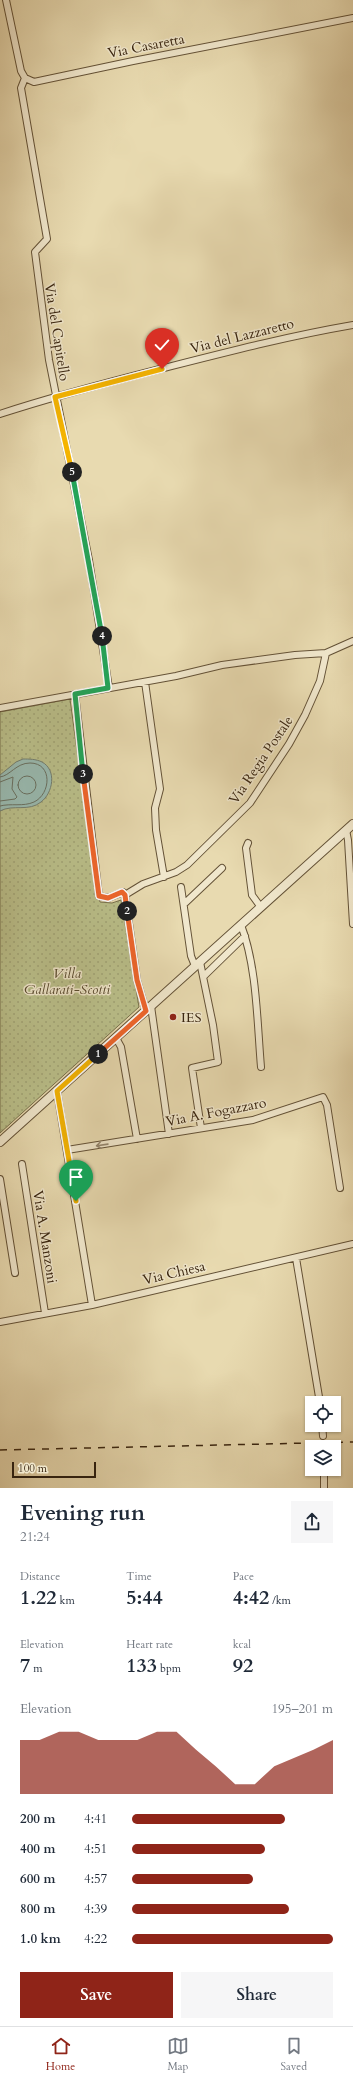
<!DOCTYPE html>
<html lang="en">
<head>
<meta charset="utf-8">
<style>
  :root { --surface:#fff; --page:#f6f6f7; --text:#1f2937; --muted:#747a83; --line:#e0e1e3; --accent:#8f2418 }
  body { margin:0; font-family:Cardo,serif; background:var(--page); color:var(--text); height:100vh; display:flex; flex-direction:column; font-size:15px; white-space:nowrap }
  * { box-sizing:border-box; margin:0 }
  p { font-size:13px; color:var(--muted) }
  .icon { flex:none; width:22px; height:22px; fill:none; stroke:currentColor; stroke-width:2; stroke-linecap:round; stroke-linejoin:round }
  .map { position:relative; height:1488px; overflow:hidden }
  .drawer { display:flex; flex-direction:column; background:var(--surface); flex:1 }
  .drawer>* { flex:none }
  .controls { position:absolute; left:305px; top:1396px; display:grid; gap:8px }
  .controls a { display:grid; place-items:center; width:36px; height:36px; border-radius:0px; background:var(--surface); box-shadow:0 1px 3px #0004; font-size:20px }
  .scale { position:absolute; left:12px; bottom:10px; width:84px; box-sizing:border-box; padding-left:4px; border:2px solid #38240f; border-top:0; font-size:11px; line-height:14px; white-space:nowrap; color:#38240f; -webkit-text-stroke:3px #f0e7cc; paint-order:stroke }
  .pin { position:absolute; display:grid; place-items:center; width:34px; height:34px; color:#fff; margin:-41px -17px; border-radius:50% 50% 50% 0; rotate:-45deg; box-shadow:0 0 4px #0007 }
  .pin .icon { rotate:45deg }
  .km { position:absolute; width:20px; height:20px; margin:-10px; border-radius:50%; background:#222; color:#fff; font-size:11px; line-height:20px; text-align:center }
  .round { display:grid; place-items:center; flex:none; width:42px; height:42px; border-radius:0px; background:var(--page) }
  .head { display:flex; align-items:center; justify-content:space-between; height:68px; padding:0 20px }
  h1 { font-size:22px; font-weight:700; line-height:30px }
  .stats { display:grid; grid-template-columns:repeat(3,1fr); gap:6px; height:68px; padding:4px 20px }
  .stats div { display:grid; align-content:center }
  .stats b { font-size:20px; font-weight:700 }
  .stats small { font-size:11px; font-weight:400 }
  .stats p { font-size:11px }
  .chart { height:112px; padding:8px 20px }
  .chart p { display:flex; justify-content:space-between }
  .chart svg { width:100%; height:72px; margin-top:4px; fill:var(--accent); opacity:.7 }
  .action { display:flex; gap:8px; margin-top:auto; padding:8px 20px }
  .action a { flex:1; height:46px; border-radius:0px; background:var(--accent); color:#fff; font-size:16px; font-weight:700; line-height:46px; text-align:center }
  .action a+a { background:var(--page); color:var(--text) }
  ul { padding:0 20px; list-style:none; font-size:13px }
  li { display:grid; grid-template-columns:64px 48px 1fr; align-items:center; height:30px }
  li i { height:10px; border-radius:5px; background:var(--accent) }
  .tab-bar { display:flex; justify-content:space-around; align-items:center; height:56px; border-top:1px solid var(--line); background:var(--surface); font-size:11px; color:var(--muted) }
  .tab-bar a { display:grid; justify-items:center; gap:2px }
  .tab-bar .on { color:var(--accent) }
  .map>svg:first-child { display:block }
</style>
</head>
<body>
<div class="map">
<svg width="353" height="1488" viewBox="0 0 353 1488">
  <defs>
    <pattern id="grass-dots" width="8" height="8" patternUnits="userSpaceOnUse"><rect width="8" height="8" fill="#b9be89"/><path d="M2 2h.1M6 6h.1" fill="none" stroke="#a0a375" stroke-width="1.8" stroke-linecap="round"/></pattern>
  </defs>
  <rect width="100%" height="100%" fill="#e8dab0"/>
  <filter id="stains"><feTurbulence type="fractalNoise" baseFrequency=".005" numOctaves="4"/><feColorMatrix values="0 0 0 0 .2 0 0 0 0 .09 0 0 0 0 .02 0 0 0 .5 -.17"/></filter>
  <radialGradient id="worn" r=".72"><stop offset=".6" stop-color="#630" stop-opacity="0"/><stop offset="1" stop-color="#630" stop-opacity=".3"/></radialGradient>
  <path fill="url(#grass-dots)" stroke="#78714c" d="M70,699L96,890L100,902L112,903L121,900L139,1007L0,1133V712Z"/>
  <path fill="#98bab1" stroke="#727e70" d="M23,759C29,759 36,759 42,762C57,770 53,793 41,802C29,812 13,804 0,811V775L16,762Z"/>
  <g fill="none" stroke-linecap="round" stroke-linejoin="round">
    <path stroke="#686f60" stroke-width="1" d="M18 785a9 9 0 1 1 18 0a9 9 0 1 1-18 0Z
      M0,777C10,776 16,763 30,763C53,763 51,794 34,802C23,807 11,803 0,806
      M0,782L13,777L12,789L17,797L15,799L0,801"/>
    <g stroke="#645237" stroke-width="8">
      <path id="minor" d="M6,0L21,71L25,78L34,82L133,61L353,18
        M25,78L21,88L47,239L35,252L49,360L89,560L109,688
        M0,414C54,396 109,382 164,368C227,352 289,336 353,325
        M145,682L160,789L155,808L156,830L164,877
        M75,694L99,896L108,898L123,892L125,895L137,980L146,1011
        M0,708L176,676L222,665L295,655L326,653L353,641
        M346,830L348,840L353,924
        M248,843L246,848L252,895L260,906
        M181,887L191,956L195,966
        M125,895L143,884L176,872L187,865L250,803L289,744L305,715L320,681L326,653
        M184,904L222,868
        M241,925C257,967 257,1021 261,1067
        M200,962L213,1025L218,1062L192,1068L201,1128
        M204,976L245,936
        M151,1006L169,1134
        M116,1038L121,1047L137,1139
        M57,1091L92,1305
        M67,1150L253,1120L323,1097L327,1105L340,1188
        M22,1164L45,1313
        M0,1179L15,1273
        M296,1258L320,1403
        M0,1322L92,1305L353,1244
        M322,1425L323,1436
        M324,1446V1447
        M324,1469V1488"/>
    </g>
    <g stroke="#645237" stroke-width="10">
      <path id="tertiary" d="M0,1142L353,824"/>
    </g>
    <use href="#minor" stroke="#f0e7cc" stroke-width="6"/>
    <use href="#tertiary" stroke="#f0e7cc" stroke-width="8"/>
    <path stroke="#38240f" stroke-width="1.5" stroke-dasharray="7 7" stroke-linecap="butt" d="M0,1450L353,1442"/>
  </g>
  <defs><path id="oneway-shaft" d="M-6 0H5M1.5-3L5.5 0L1.5 3" fill="none" stroke-width="1.6" stroke-linecap="round" stroke-linejoin="round"/></defs>
  <use stroke="#94866e" href="#oneway-shaft" transform="translate(102 1145) rotate(172)"/>
  <g fill="none" stroke-linecap="round" stroke-linejoin="round">
    <g stroke="#fff" stroke-width="8">
      <path id="split-1" d="M76,1201L57,1091L98,1054"/>
    </g>
    <g stroke="#fff" stroke-width="8">
      <path id="split-2" d="M98,1054L146,1011L137,980L127,911"/>
    </g>
    <g stroke="#fff" stroke-width="8">
      <path id="split-3" d="M83,774L99,896L108,898L122,892L125,895L127,911"/>
    </g>
    <g stroke="#fff" stroke-width="8">
      <path id="split-4" d="M83,774L75,694L108,688L102,636"/>
    </g>
    <g stroke="#fff" stroke-width="8">
      <path id="split-5" d="M72,472L102,636"/>
    </g>
    <g stroke="#fff" stroke-width="8">
      <path id="split-6" d="M72,472L55,397L162,369"/>
    </g>
    <use href="#split-1" stroke="#f5b400" stroke-width="5"/>
    <use href="#split-2" stroke="#f0652b" stroke-width="5"/>
    <use href="#split-3" stroke="#f0652b" stroke-width="5"/>
    <use href="#split-4" stroke="#22a559" stroke-width="5"/>
    <use href="#split-5" stroke="#22a559" stroke-width="5"/>
    <use href="#split-6" stroke="#f5b400" stroke-width="5"/>
  </g>
  <circle fill="#8f2418" stroke="#f0e7cc" stroke-width="1.5" cx="173" cy="1017" r="4"/>
  <g text-anchor="middle" dominant-baseline="central" stroke-width="3" stroke-linejoin="round" paint-order="stroke">
    <g font-size="14" fill="#38240f" stroke="#f0e7cc">
      <text transform="translate(146 46) rotate(-11)">Via Casaretta</text>
      <text transform="translate(57 332) rotate(81)">Via del Capitello</text>
      <text transform="translate(242 336) rotate(-14)">Via del Lazzaretto</text>
      <text transform="translate(261 760) rotate(-56)">Via Regia Postale</text>
      <text transform="translate(216 1112) rotate(-11)">Via A. Fogazzaro</text>
      <text transform="translate(45 1237) rotate(81)">Via A. Manzoni</text>
      <text transform="translate(174 1273) rotate(-13)">Via Chiesa</text>
    </g>
    <g font-size="14" font-style="italic" fill="#584a2e" stroke="#f0e7cc">
      <text x="67" y="973">Villa<tspan x="67" dy="16">Gallarati-Scotti</tspan></text>
    </g>
    <g font-size="14" fill="#38240f" stroke="#f0e7cc" text-anchor="start">
      <text x="181" y="1017">IES</text>
    </g>
  </g>
  <rect width="100%" height="100%" filter="url(#stains)"/>
  <rect width="100%" height="100%" fill="url(#worn)"/>
</svg>
<div class="controls">
<a><svg class="icon" aria-label="locate" viewBox="0 0 24 24"><circle cx="12" cy="12" r="6"/><path d="M12 2v4M12 18v4M2 12h4M18 12h4"/></svg></a>
<a><svg class="icon" aria-label="layers" viewBox="0 0 24 24"><path d="M12 4l9 5-9 5-9-5zM3 14l9 5 9-5"/></svg></a>
</div>
<div class="scale">100 m</div>
<div class="pin" style="left:76px;top:1201px;background:#1e9e55"><svg class="icon" aria-label="arrive" viewBox="0 0 24 24"><path d="M6 21V4h12l-3 4 3 4H6"/></svg></div>
<div class="pin" style="left:162px;top:369px;background:#d93025"><svg class="icon" aria-label="check" viewBox="0 0 24 24"><path d="M5 12l5 5 9-10"/></svg></div>
<b class="km" style="left:98px;top:1054px">1</b>
<b class="km" style="left:127px;top:911px">2</b>
<b class="km" style="left:83px;top:774px">3</b>
<b class="km" style="left:102px;top:636px">4</b>
<b class="km" style="left:72px;top:472px">5</b>
</div>
<section class="drawer">
<div class="head"><div><h1>Evening run</h1><p>21:24</p></div><a class="round"><svg class="icon" aria-label="share" viewBox="0 0 24 24"><path d="M12 15V3M7 8l5-5 5 5M5 13v7h14v-7"/></svg></a></div>
<div class="stats">
<div><p>Distance</p><b>1.22<small> km</small></b></div>
<div><p>Time</p><b>5:44</b></div>
<div><p>Pace</p><b>4:42<small> /km</small></b></div>
</div>
<div class="stats">
<div><p>Elevation</p><b>7<small> m</small></b></div>
<div><p>Heart rate</p><b>133<small> bpm</small></b></div>
<div><p>kcal</p><b>92</b></div>
</div>
<div class="chart"><p><span>Elevation</span>195–201 m</p>
<svg viewBox="0 0 160 44" preserveAspectRatio="none"><path d="M0 44V11L10 11L20 6L30 6L40 11L50 11L60 11L70 6L80 6L90 17L100 27L110 38L120 38L130 27L140 22L150 17L160 11V44z"/></svg>
</div>
<ul>
<li><b>200 m</b>4:41<i style="width:76%"></i></li>
<li><b>400 m</b>4:51<i style="width:66%"></i></li>
<li><b>600 m</b>4:57<i style="width:60%"></i></li>
<li><b>800 m</b>4:39<i style="width:78%"></i></li>
<li><b>1.0 km</b>4:22<i style="width:100%"></i></li>
</ul>
<div class="action"><a>Save</a><a>Share</a></div>
</section>
<nav class="tab-bar">
<a class="on"><svg class="icon" aria-label="home" viewBox="0 0 24 24"><path d="M3 11l9-7 9 7M6 9v11h12V9"/></svg>Home</a>
<a><svg class="icon" aria-label="map" viewBox="0 0 24 24"><path d="M3 6l6-2 6 2 6-2v14l-6 2-6-2-6 2zM9 4v14M15 6v14"/></svg>Map</a>
<a><svg class="icon" aria-label="saved" viewBox="0 0 24 24"><path d="M7 4h10v16l-5-4-5 4z"/></svg>Saved</a>
</nav>
</body>
</html>
